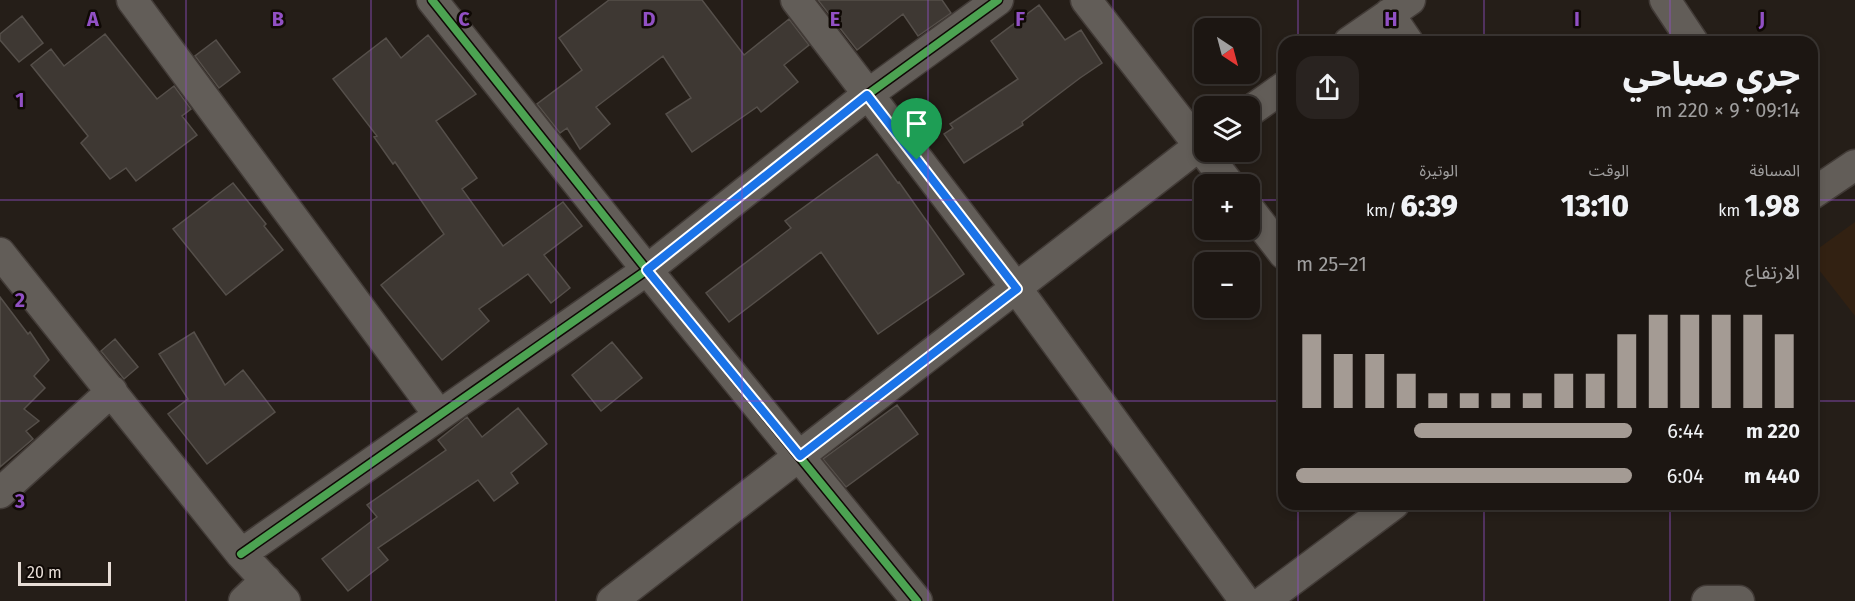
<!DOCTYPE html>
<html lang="ar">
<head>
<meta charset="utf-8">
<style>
  :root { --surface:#1c1612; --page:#292320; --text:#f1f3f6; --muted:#a09f9f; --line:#3a3532; --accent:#a49b94 }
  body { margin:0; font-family:"Fira Sans","Noto Sans Arabic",sans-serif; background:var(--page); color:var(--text); direction:rtl; height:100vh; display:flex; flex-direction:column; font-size:22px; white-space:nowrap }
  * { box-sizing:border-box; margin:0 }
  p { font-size:20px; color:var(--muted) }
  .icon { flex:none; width:33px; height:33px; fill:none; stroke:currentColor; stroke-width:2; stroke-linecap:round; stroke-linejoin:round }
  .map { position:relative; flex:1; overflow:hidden; direction:ltr }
  .side { position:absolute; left:1278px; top:36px; width:540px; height:474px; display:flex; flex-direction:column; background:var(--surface); border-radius:18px; box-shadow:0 3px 9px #0003,0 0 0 2px var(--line); direction:rtl }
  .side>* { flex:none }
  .needle { width:39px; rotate:144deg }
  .tools { position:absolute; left:1194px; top:18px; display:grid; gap:12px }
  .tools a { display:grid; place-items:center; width:66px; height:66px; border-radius:12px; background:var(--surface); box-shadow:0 3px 9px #0003,0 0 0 2px var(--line); font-size:30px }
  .scale { position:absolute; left:18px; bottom:15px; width:93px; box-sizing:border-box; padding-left:6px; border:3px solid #e8ded7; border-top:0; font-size:16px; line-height:21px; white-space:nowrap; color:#e8ded7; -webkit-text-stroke:4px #0f0905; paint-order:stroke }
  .pin { position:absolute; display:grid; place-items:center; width:51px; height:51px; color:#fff; margin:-62px -26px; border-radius:50% 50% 50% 0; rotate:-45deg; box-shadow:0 0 6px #0007 }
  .pin .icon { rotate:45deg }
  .round { display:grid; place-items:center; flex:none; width:63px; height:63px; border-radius:18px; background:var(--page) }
  .summary { display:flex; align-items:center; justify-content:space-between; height:102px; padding:0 18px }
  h1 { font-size:33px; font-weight:800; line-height:45px }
  .stats { display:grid; grid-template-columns:repeat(3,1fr); gap:9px; height:102px; padding:6px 18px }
  .stats div { display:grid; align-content:center }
  .stats b { font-size:30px; font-weight:800 }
  .stats small { font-size:16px; font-weight:400 }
  .stats p { font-size:16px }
  .chart { height:168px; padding:12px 18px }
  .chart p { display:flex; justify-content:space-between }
  .chart svg { width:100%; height:108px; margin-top:6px; stroke:var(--accent); stroke-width:6 }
  ul { padding:0 18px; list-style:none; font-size:20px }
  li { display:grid; grid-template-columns:96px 72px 1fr; align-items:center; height:45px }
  li i { height:15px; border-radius:8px; background:var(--accent) }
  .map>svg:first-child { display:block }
</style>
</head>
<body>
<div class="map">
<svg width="1855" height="601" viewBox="0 0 1855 601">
  <rect width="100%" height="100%" fill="#251e18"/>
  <path fill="#322112" d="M1855,222V316L1812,261V253Z"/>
  <path fill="#3e3833" stroke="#554f4a" stroke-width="1.5" d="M609,0H702L744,55L789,19L809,45L784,65L798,82L761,112L757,107L692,152L666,114L691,98L663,56L596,107L610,124L580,149L567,128L560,133L537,104L582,70L559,38Z
    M818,0H942L951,13L918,36L903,14L857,50Z
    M1039,5L1065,40L1081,30L1102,63L1080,78L1022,122L1023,125L964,163L944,134L953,128L950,124L1018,79L991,41Z
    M22,16L43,43L19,62L0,40V34Z
    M105,34L157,99L174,86L191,109L182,116L197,135L136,181L126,168L110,179L81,143L88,136L31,65L51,49L64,66Z
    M428,35L476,94L436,121L477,178L462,189L503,246L563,202L582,226L544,255L570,288L551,303L528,274L479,309L489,321L442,360L381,285L444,234L395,162L393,164L374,137L377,136L333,79L386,38L401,58Z
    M216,40L240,72L219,88L195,56Z
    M877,154L898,183L899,182L964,274L878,334L821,252L729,322L706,293L791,228L785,221Z
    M233,183L266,224L264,226L283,250L226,295L173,229Z
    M0,297L28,334L30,332L49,360L34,376L45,388L24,409L39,421L26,431L33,439L0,467Z
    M194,332L225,385L243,370L275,412L207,464L168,414L188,399L159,354Z
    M115,339L138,367L124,379L101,351Z
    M612,342L642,378L601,411L572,375Z
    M897,405L918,434L846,487L823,459Z
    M518,408L547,444L511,473L518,483L494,501L478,480L378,548L388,560L348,591L322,559L377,517L367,505L446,450L438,440L467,417L482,437Z"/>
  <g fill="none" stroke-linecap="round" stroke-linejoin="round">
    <g stroke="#423b37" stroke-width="33">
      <path id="minor" d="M132,0L439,415
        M432,0L647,270L917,601
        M796,0L1017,289L1245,601
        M1086,0L1229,184
        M1665,0L1693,42
        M1389,14L1408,42
        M1349,42L1410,0
        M1250,111L1284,87
        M1812,194L1855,165
        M1250,210L1284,254
        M0,253L241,554L285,601
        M0,493L112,391
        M241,554L647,270L867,95L998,0
        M244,601L266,580
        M612,601L1204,142
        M1264,601L1394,504
        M1707,601H1739"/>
    </g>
    <use href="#minor" stroke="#625d58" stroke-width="30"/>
    <g stroke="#0f0905" stroke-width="11">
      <path id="cycleway" d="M432,0L647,270L917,601
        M241,554L647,270L867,95L998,0"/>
    </g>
    <use href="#cycleway" stroke="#4ca352" stroke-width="8"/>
  </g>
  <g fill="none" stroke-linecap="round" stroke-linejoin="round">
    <g stroke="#fff" stroke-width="12">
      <path id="route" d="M867,95L1017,289L800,456L647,270Z"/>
    </g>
    <use href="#route" stroke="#1a73e8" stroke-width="8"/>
  </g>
  <path fill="none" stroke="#9150c4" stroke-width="1.5" stroke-opacity="0.55" d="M186,0V601M371,0V601M556,0V601M742,0V601M928,0V601M1113,0V601M1298,0V42M1484,0V42M1670,0V42M0,200H1204M1250,200H1284M1812,200H1855M0,401H1284M1812,401H1855M1298,504V601M1484,504V601M1670,504V601"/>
  <g font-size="20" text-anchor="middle" font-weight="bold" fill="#9150c4" stroke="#0f0905" stroke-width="5" stroke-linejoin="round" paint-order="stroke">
    <text x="93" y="26">A</text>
    <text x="278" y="26">B</text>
    <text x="464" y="26">C</text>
    <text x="649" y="26">D</text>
    <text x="835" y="26">E</text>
    <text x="1020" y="26">F</text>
    <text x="1391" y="26">H</text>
    <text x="1577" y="26">I</text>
    <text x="1762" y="26">J</text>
    <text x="20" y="107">1</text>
    <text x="20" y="307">2</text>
    <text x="20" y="508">3</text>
  </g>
</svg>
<div class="tools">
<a><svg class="needle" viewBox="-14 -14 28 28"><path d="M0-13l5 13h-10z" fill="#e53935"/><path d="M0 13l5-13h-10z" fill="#a09f9f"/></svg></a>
<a><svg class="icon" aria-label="layers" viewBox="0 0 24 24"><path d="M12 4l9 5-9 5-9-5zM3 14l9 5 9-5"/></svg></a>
<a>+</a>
<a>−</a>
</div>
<div class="scale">20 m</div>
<div class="pin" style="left:917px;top:160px;background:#1e9e55"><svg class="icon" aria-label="arrive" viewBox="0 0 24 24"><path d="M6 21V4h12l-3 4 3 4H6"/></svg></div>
<section class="side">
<div class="summary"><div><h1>جري صباحي</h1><p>09:14 · 9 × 220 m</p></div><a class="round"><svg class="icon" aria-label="share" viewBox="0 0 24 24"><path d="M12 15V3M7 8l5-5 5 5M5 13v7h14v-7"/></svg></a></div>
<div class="stats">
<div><p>المسافة</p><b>1.98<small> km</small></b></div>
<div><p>الوقت</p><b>13:10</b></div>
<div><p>الوتيرة</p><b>6:39<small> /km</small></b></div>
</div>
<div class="chart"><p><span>الارتفاع</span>21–25 m</p>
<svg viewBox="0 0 160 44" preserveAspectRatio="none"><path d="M5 44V14M15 44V22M25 44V22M35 44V30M45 44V38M55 44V38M65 44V38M75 44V38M85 44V30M95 44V30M105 44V14M115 44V6M125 44V6M135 44V6M145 44V6M155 44V14"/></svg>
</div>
<ul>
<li><b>220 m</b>6:44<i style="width:65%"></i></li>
<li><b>440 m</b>6:04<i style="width:100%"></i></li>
</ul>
</section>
</div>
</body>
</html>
